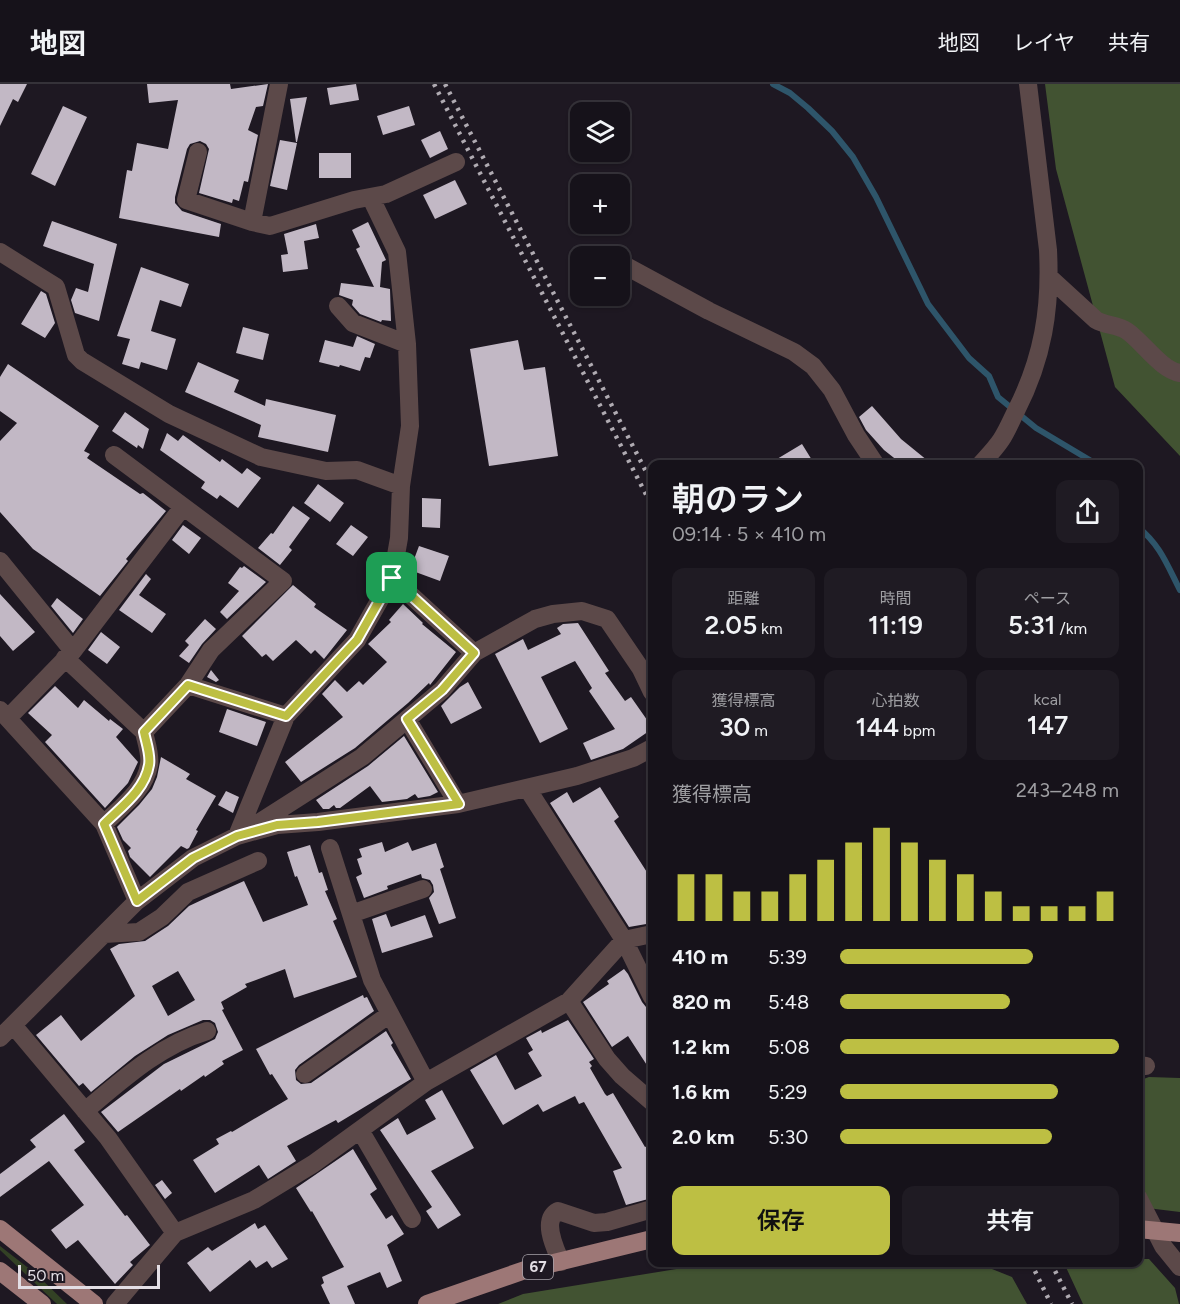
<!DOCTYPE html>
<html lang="ja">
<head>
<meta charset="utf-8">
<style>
  :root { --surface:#16121a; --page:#1f1b23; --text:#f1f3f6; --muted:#9e9ea2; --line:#353239; --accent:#bdbf43 }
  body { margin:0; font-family:Figtree,"Noto Sans JP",sans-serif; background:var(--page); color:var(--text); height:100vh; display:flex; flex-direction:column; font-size:22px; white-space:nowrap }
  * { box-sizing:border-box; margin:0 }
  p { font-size:20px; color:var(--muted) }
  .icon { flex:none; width:33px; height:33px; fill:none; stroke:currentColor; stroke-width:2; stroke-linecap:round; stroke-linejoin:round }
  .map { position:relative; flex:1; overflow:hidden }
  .panel { position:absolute; left:648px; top:376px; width:495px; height:807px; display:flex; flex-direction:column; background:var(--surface); border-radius:12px; box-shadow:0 2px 4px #0004,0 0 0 2px var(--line) }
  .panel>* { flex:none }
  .controls { position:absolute; left:570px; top:18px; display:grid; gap:12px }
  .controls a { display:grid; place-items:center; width:60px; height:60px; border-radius:12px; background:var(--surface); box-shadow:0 2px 4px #0004,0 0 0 2px var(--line); font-size:30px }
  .scale { position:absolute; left:18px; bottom:15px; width:142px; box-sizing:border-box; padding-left:6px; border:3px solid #e3dee5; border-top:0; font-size:16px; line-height:21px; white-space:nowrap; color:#e3dee5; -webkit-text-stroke:4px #1e1822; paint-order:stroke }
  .pin { position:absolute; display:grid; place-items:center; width:51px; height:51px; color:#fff; margin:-26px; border-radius:12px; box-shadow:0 3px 9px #0006 }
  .round { display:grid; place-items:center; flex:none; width:63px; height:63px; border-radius:12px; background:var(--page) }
  .head { display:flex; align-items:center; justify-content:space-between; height:102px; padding:0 24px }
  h1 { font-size:33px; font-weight:600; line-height:45px }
  .stats { display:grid; grid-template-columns:repeat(3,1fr); gap:9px; height:102px; padding:6px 24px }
  .stats div { display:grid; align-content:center; border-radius:12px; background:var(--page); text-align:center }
  .stats b { font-size:26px; font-weight:600 }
  .stats small { font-size:16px; font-weight:400 }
  .stats p { font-size:16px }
  .chart { height:168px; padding:12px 24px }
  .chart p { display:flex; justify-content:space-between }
  .chart svg { width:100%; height:108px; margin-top:6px; stroke:var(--accent); stroke-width:6 }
  .cta { display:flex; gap:12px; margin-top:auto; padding:12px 24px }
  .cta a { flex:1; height:69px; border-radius:12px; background:var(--accent); color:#111; font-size:24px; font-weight:600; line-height:69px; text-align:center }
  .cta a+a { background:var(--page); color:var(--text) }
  ul { padding:0 24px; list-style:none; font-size:20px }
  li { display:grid; grid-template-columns:96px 72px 1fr; align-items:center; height:45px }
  li i { height:15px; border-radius:8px; background:var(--accent) }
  header { display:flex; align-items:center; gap:36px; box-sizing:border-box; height:84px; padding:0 30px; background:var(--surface); border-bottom:2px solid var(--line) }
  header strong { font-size:28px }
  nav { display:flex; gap:33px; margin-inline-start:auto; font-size:21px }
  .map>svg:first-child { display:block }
</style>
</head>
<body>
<header>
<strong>地図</strong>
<nav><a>地図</a><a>レイヤ</a><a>共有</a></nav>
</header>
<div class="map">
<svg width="1180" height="1220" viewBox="0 0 1180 1220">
  <rect width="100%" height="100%" fill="#1e1822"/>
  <path fill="#334125" d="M0,1162L36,1190L67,1220H57L0,1166Z"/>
  <path fill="#425332" d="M1045,0H1180V372L1115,303L1056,85Z
    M1149,993L1180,994V1128L1139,1123L1138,997Z
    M1139,1175H1149L1175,1204L1179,1220H1083L1064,1179H1138Z
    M765,1179H977L1012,1193L1027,1220H498L523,1210L701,1181Z"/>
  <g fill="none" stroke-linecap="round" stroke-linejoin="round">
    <path stroke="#2e556a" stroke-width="6" d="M773,0L790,9L808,24L832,47L853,73L876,113L928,220L969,274L989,292L998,313L1036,344L1098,381
      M1138,443C1161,462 1167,481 1180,506"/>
  </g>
  <path fill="#c2b8c5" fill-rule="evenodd" d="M0,0H27L18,18L13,15L0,42Z
    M147,0H230L231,5L268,0L263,22L256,23L248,46L258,51L248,98L244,97L239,117L233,115L232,119L199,109L209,65L206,60L200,57L190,60L187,65L175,113V119L182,127L221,140L219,153L119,134L127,86L132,87L137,59L168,65L178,16L149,19Z
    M356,0L359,16L330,21L327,4Z
    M307,13L297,58H296L290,15Z
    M63,22L87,33L55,102L31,90Z
    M409,22L415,41L383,51L377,32Z
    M440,47L448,65L430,74L421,56Z
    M280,56L297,59L287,106L270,102Z
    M319,69H351V94H319Z
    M455,96L467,120L435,135L423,111Z
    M52,137L117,160L99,237L75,229L71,216L76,204L88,208L94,180L43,162Z
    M368,138L386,176L382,178L380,203L390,205L391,237L382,236L381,238L360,230L352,221L353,216L339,211L341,199L374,203L356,165L360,163L352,146Z
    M316,140L319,154L304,157L308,185L283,188L281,171L288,170L284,150Z
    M141,183L189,200L181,223L160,216L151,247L176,255L167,286L141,278L139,285L122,280L130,255L117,252Z
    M41,207L46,210L55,239L45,254L21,240Z
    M243,243L269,250L263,276L236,269Z
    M357,252L375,260L370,274L365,273L360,287L340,281L339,283L319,278L325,256L353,263Z
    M518,256L524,286L545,283L558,372L489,382L470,265Z
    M198,278L239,296L234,308L265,322L266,315L336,331L328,368L258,353L261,341L185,308Z
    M8,280L99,342L84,367L90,370L87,374L140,410L143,409L166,427L126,475L128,477L100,512L33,465L0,428V357L17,339L0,327V293Z
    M872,322L901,355L933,381H903L884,366L866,346L859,333Z
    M125,328L149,345L143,365L138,361L137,364L112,347Z
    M167,349L178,357L183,351L220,378L222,375L242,390L247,384L261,394L238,424L220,411L217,415L201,404L205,398L160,366Z
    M802,360L815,381H767Z
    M318,400L344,419L330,438L304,419Z
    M422,414L441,415L440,444L422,443Z
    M293,422L310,434L289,463L292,466L280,481L258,464L271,449L273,450Z
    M183,441L201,454L189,470L172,456Z
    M351,441L368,453L353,472L336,460Z
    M419,462L449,472L440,497L410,486Z
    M244,482L266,498L227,535L220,528L239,507L228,499L240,483L242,484Z
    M146,490L151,495L139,511L166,530L152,549L119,526Z
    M293,501L316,520L314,523L347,546L324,575L315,566L311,570L296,556L273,577L266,570L262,573L242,552Z
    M0,510L35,548L13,567L0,552Z
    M57,514L83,535L73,549L51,522Z
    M403,520L423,539L422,540L456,568L430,601L429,599L408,619L355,664L301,698L285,678L343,633L322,610L335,596L347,608L359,597L363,601L387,578L368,560L391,538L389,536Z
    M205,535L216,545L202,560L189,579L179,572L189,561L185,557Z
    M578,539L609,587L605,589L625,617L631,613L652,643V645L623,665L591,676L583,659L615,645L589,607L592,604L575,577L541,593L568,645L540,659L495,570L523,555L528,566L561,550L557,544L563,540Z
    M101,548L120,563L107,580L88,566Z
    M211,586L219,596L216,598L207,593Z
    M468,598L482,624L451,640L441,622L460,603Z
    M55,602L78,624L84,616L109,637L110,635L123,645L116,653L138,678L128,699L105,724L45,658L52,651L28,629Z
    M227,625L266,638L257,662L219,648Z
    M404,652L438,708L430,712L418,714L415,710L407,715L382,718L370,702L340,724H336L334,721L329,725H323L316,716L368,682Z
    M161,673L190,690L186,695L216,712L196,746L198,747L189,764L187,765L181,762L150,793L130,773L128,767L131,764L123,756L117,743L139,721L152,705L157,693Z
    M600,703L619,733L614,737L652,796V839L629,843L550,719L567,708L573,719Z
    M226,707L239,713L233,729L218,721Z
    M382,758L385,768L408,758L412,767L436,759L444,783L440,785L456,834L439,840L429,814L434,808L433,801L430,796L422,794L421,790L387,802L388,805L364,814L356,793L362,790L357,775L362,773L359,765Z
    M310,761L319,789L322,788L328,806L325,807L337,835L333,837L357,893L294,914L285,885L245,900L247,903L221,918L224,925L222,926L243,966L222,977L224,980L205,993L204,991L181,1007L180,1005L118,1048L101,1028L164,980L215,955L218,948L215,939L210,936H203L168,951L135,972L91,1008L83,999L79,1002L36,951L61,931L81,957L135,912L110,865L119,860L145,857L168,842L189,822L206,814L244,797L263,838L308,821L297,792L295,793L287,768ZM178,887L195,916L168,932L152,902Z
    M386,830L391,843L425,831L433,853L382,869L372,835Z
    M624,885L628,890L642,918L646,923L652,924V989L628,952L612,963L583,918L609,900L607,897Z
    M363,911L364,914L367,913L374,927L299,981L295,986L296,996L301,1000L311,999L386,947L393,959L391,961L411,995L338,1039L336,1036L287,1062L296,1077L268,1095L259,1081L215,1109L193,1076L219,1060L216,1055L231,1047L232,1048L288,1015L272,990L270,991L256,965Z
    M568,936L594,975L589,978L592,982L590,984L605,1010L607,1012L613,1009L645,1063L652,1060V1114L626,1121L613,1087L622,1084L584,1018L579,1020L575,1012L543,1028L538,1020L503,1041L470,986L496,971L515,1006L542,992L528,969L533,966L526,954L541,946L542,949Z
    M442,1006L474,1064L431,1087L461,1131L438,1145L426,1127L432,1123L380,1046L398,1034L407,1051L436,1035L425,1016Z
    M64,1030L85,1058L74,1066L125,1132L127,1131L150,1161L130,1178L133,1181L115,1200L78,1156L66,1165L51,1146L84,1121L49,1077L0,1113V1090L36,1063L30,1056Z
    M353,1065L377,1105L370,1110L386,1135L392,1131L404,1150L387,1161L402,1197L387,1204L380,1188L347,1202L355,1220H330L321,1201L324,1199L322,1193L344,1183L312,1127L311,1128L296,1104Z
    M162,1096L172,1109L165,1115L155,1101Z
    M255,1139L258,1145L265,1141L288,1175L272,1184L267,1177L256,1184L250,1176L210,1208L187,1179L208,1163L212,1167Z"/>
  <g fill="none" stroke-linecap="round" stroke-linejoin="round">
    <path stroke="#5c4949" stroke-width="18" d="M198,68L186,116L252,138L270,142L354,116L386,110L456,78
      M252,138L279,0
      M0,168L56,203L76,271L82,277L169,330L261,373L326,387L357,386L401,402
      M624,181L709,227L794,268L813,282L832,306L856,351L876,381
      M1049,193L1096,236C1106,242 1117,240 1127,247C1143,258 1161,286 1180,289
      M338,222L353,239L407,260
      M980,381C987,373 995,365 1001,356C1007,347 1011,337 1016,327C1043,274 1051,225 1048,166L1028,0
      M0,477L73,567
      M392,494L474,569
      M65,574L144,648L188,601L211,566L283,497L114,371
      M188,601L286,632
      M0,626L104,740L137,817
      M8,634L73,567L182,424
      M407,635L458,720
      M527,704L624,856L652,913
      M104,740C121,723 145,706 149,681C151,671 146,658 144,648
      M254,742L362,673L442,606L474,569L535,535L553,530L582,527L607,535L641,585L652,608
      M237,752L286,632L357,556L392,494L399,454L401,402L410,342L407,260L397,168L371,114
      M330,764L372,896L426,998
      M351,830L423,805
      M104,850L139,848L162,833L188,808L258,777
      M569,917L607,975L622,992L652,1018
      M13,941L108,1054L175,1149
      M0,954L137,817L193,774L237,752L277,741L318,738L458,720L577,692L633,674L652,664
      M1138,981L1146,982
      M305,990L390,930
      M85,1027C122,996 160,961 207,947
      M360,1046L412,1135
      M1138,1113L1163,1162L1180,1183
      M561,1178C555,1164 541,1136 558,1127L594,1139L607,1138L652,1125
      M115,1220L175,1149L254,1116L313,1080L426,998L569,917L624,856L652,850"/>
    <path stroke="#9d7776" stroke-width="18" d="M0,1145L94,1220
      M0,1187L42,1220
      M427,1220L525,1186L652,1155"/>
    <path stroke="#b0abb2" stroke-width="4.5" stroke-dasharray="3 6" stroke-linecap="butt" d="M434,0L652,422
      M445,0L652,399
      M1031,1179L1051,1220
      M1051,1179L1072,1220"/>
    <path stroke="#9d7776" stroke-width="18" d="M1138,1145L1180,1149"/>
  </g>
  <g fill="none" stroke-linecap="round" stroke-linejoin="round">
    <g stroke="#fff" stroke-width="12">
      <path id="route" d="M392,494L474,569L442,606L407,635L459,720L318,738L277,741L237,752L193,774L137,817L104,740C121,723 145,706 149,681C151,671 146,658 144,648L188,601L286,632L357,556Z"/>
    </g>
    <use href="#route" stroke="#bdbf43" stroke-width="8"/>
  </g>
  <g text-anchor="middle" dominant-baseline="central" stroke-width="6" stroke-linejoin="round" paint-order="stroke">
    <rect fill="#1e1822" stroke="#a8a3aa" stroke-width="1.5" x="523" y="1171" width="30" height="24" rx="4.5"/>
    <g font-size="15" font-weight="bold" fill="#e3dee5">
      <text x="538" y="1183">67</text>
    </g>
  </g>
</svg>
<div class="controls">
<a><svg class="icon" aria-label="layers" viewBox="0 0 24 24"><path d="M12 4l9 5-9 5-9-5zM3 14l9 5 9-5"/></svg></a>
<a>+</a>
<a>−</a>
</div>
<div class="scale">50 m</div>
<div class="pin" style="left:392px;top:494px;background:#1e9e55"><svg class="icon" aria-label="arrive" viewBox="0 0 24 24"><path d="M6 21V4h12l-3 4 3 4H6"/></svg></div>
<section class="panel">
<div class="head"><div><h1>朝のラン</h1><p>09:14 · 5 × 410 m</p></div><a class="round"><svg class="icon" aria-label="share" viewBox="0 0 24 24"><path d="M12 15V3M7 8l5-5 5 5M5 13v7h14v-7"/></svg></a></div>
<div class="stats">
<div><p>距離</p><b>2.05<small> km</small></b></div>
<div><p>時間</p><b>11:19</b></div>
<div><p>ペース</p><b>5:31<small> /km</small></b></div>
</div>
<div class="stats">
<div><p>獲得標高</p><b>30<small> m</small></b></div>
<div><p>心拍数</p><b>144<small> bpm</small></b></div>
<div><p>kcal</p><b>147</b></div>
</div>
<div class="chart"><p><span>獲得標高</span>243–248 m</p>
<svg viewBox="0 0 160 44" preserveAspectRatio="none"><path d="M5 44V25M15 44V25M25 44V32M35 44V32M45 44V25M55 44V19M65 44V12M75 44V6M85 44V12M95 44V19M105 44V25M115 44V32M125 44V38M135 44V38M145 44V38M155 44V32"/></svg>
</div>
<ul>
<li><b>410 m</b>5:39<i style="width:69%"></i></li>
<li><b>820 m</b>5:48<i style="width:61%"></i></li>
<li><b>1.2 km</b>5:08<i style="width:100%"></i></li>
<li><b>1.6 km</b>5:29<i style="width:78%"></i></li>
<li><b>2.0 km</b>5:30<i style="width:76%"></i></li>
</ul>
<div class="cta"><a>保存</a><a>共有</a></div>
</section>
</div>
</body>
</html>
